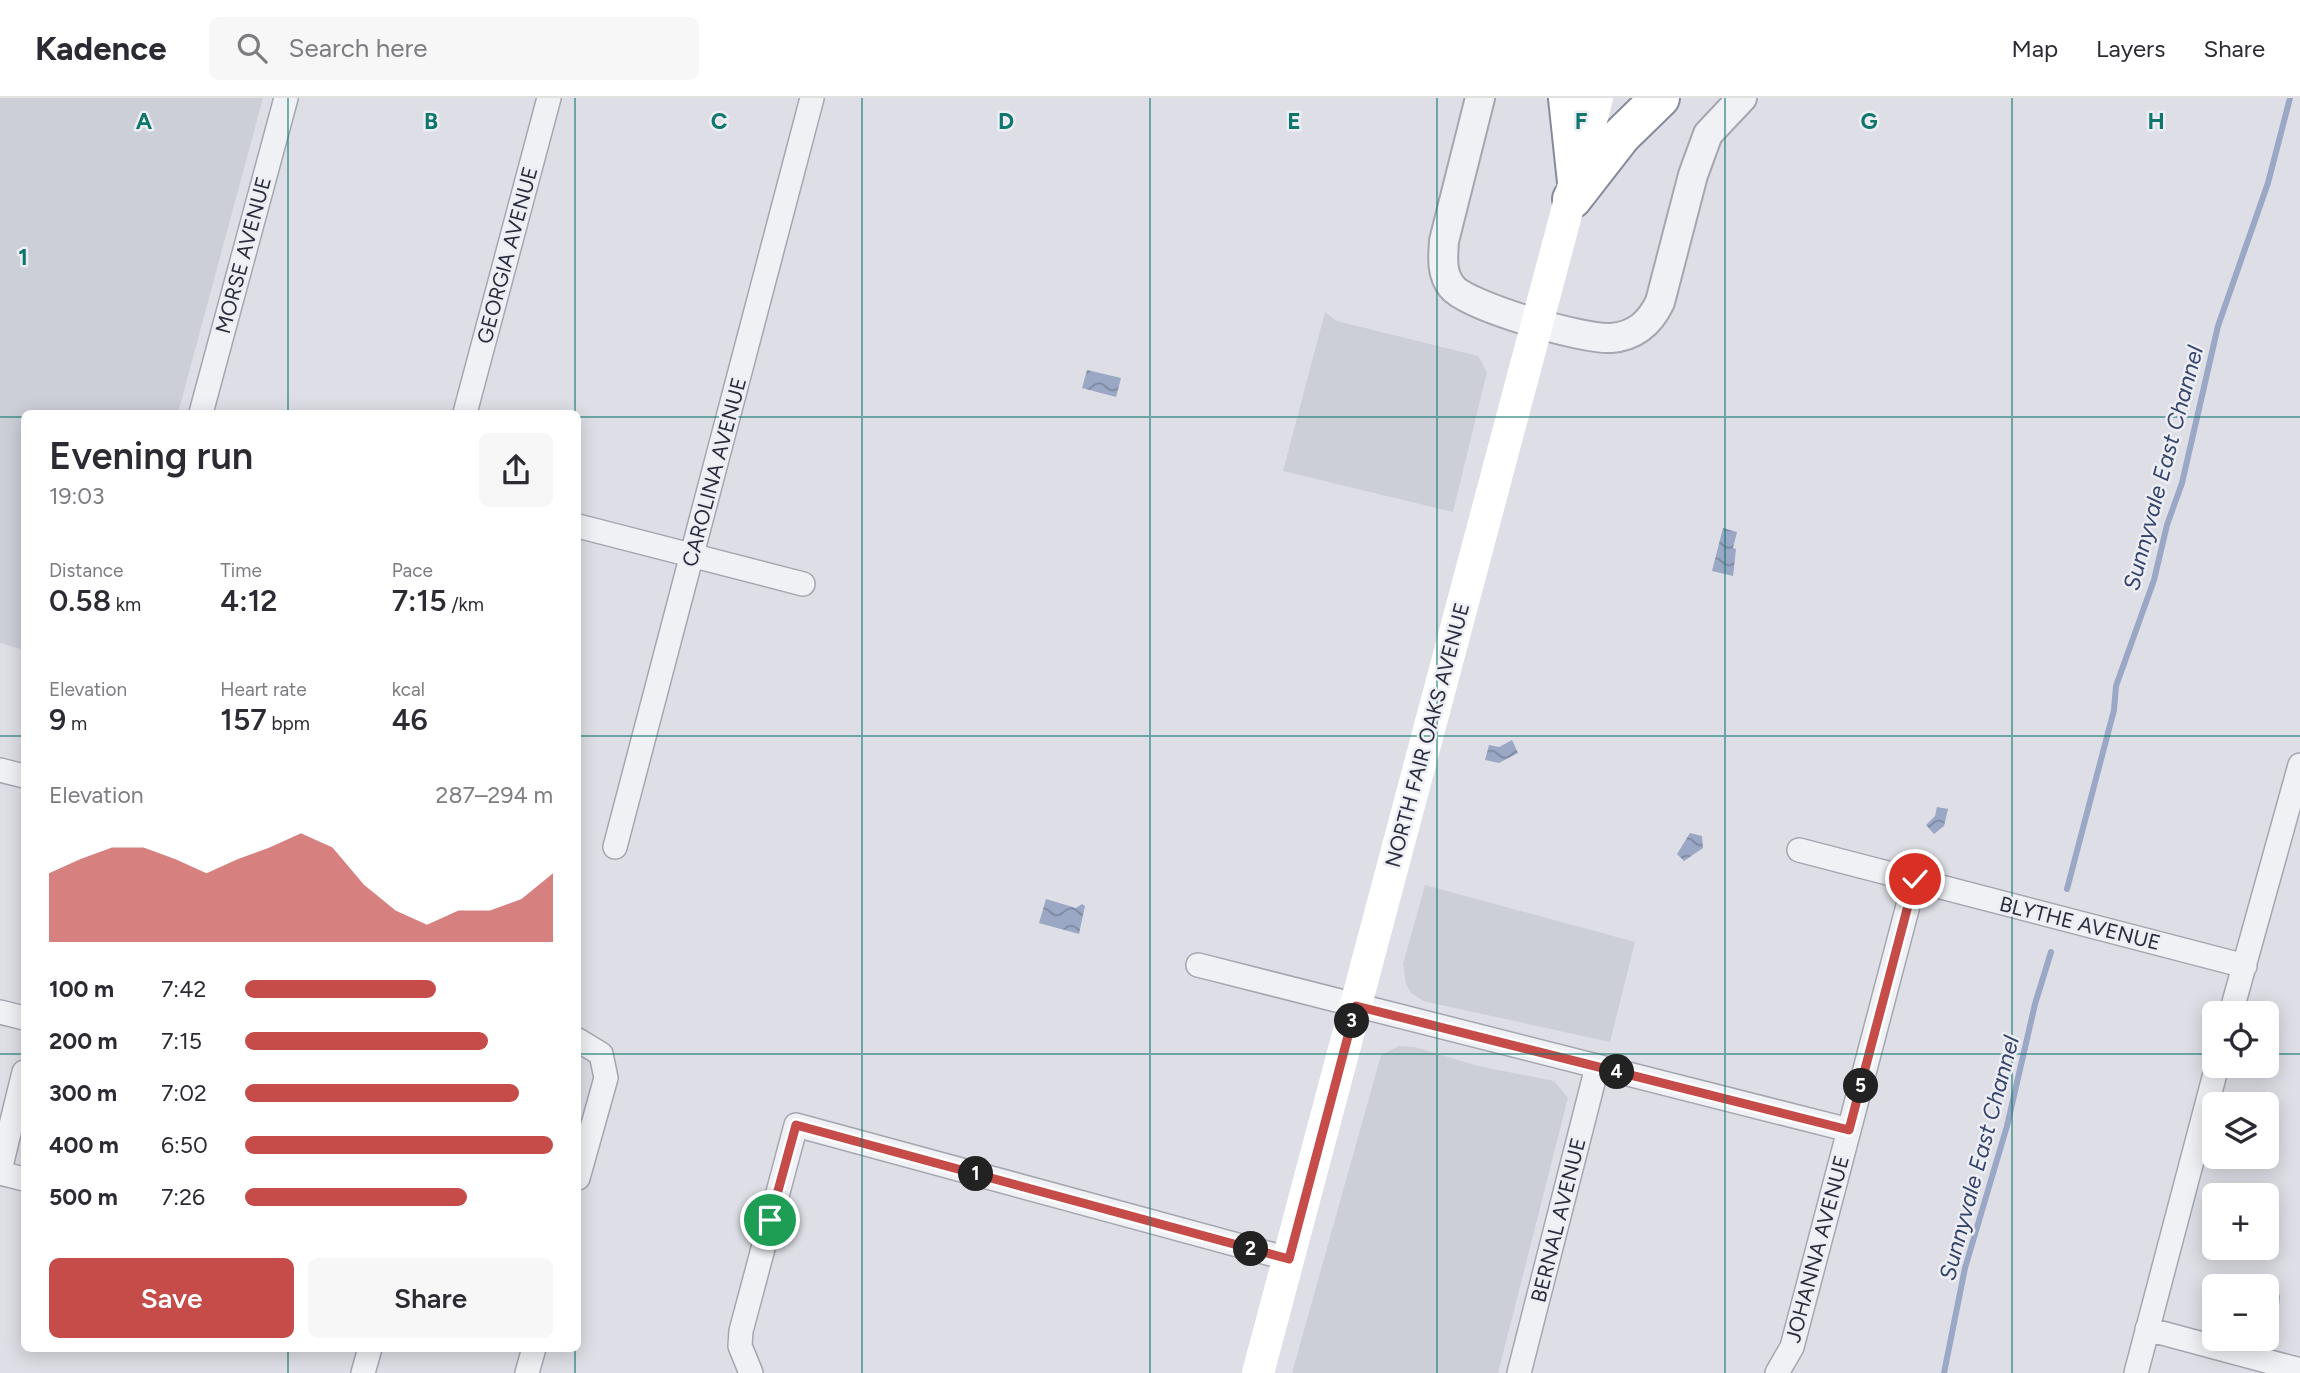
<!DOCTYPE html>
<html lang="en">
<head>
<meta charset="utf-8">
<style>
  :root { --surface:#fff; --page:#f7f7f7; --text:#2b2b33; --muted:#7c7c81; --line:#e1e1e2; --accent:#c54c49 }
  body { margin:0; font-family:Figtree,sans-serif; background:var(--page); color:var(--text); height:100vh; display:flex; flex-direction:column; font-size:26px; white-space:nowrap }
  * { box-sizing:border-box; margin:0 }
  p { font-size:23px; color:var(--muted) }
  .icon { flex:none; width:38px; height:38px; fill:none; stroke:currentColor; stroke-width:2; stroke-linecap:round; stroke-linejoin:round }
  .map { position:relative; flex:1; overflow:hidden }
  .sheet { position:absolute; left:21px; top:312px; width:560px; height:942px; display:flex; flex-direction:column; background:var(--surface); border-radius:10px; box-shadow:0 4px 18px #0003 }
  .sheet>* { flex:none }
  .buttons { position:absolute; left:2202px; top:903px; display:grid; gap:14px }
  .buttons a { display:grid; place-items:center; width:77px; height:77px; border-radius:10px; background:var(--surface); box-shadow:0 4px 18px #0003; font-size:35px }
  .pin { position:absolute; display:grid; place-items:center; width:60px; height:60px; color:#fff; margin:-30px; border:4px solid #fff; border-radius:50%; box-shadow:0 2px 7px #0007 }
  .km { position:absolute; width:35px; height:35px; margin:-18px; border-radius:50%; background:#222; color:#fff; font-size:19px; line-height:35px; text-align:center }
  .round { display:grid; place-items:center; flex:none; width:74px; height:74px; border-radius:10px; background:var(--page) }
  .headline { display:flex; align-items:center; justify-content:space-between; height:119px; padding:0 28px }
  h1 { font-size:38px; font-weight:600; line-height:52px }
  .figures { display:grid; grid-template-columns:repeat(3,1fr); gap:10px; height:119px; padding:7px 28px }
  .figures div { display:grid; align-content:center }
  .figures b { font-size:30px; font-weight:600 }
  .figures small { font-size:19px; font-weight:400 }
  .figures p { font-size:19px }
  .chart { height:196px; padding:14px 28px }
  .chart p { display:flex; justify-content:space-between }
  .chart svg { width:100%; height:126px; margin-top:7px; fill:var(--accent); opacity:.7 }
  .primary-button { display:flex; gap:14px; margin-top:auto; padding:14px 28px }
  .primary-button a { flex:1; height:80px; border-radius:10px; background:var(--accent); color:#fff; font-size:28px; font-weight:600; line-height:80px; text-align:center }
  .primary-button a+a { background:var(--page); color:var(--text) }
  ul { padding:0 28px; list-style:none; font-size:23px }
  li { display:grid; grid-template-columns:112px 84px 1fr; align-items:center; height:52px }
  li i { height:18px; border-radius:9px; background:var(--accent) }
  header { display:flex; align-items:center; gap:42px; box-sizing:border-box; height:98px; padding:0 35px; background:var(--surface); border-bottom:2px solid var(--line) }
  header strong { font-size:33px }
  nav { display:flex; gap:38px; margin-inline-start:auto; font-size:24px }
  .search { width:490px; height:63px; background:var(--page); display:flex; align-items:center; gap:18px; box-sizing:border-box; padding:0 24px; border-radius:10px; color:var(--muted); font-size:26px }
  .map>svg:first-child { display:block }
</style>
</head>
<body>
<header>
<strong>Kadence</strong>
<div class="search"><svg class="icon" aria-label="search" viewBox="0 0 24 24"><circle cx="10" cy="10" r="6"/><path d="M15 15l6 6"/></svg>Search here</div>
<nav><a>Map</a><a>Layers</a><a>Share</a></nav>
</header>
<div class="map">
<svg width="2300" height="1275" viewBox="0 0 2300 1275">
  <defs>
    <pattern id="water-waves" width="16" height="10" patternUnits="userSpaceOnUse" patternTransform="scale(1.75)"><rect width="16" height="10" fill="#9aa7c5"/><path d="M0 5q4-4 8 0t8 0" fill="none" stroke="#7e88a1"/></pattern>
  </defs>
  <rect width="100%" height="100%" fill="#dedfe6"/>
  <path fill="#ccced8" d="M0,0H263L178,315H24V552L0,545Z
    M1325,214L1337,223L1478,258L1487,274L1453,414L1283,373Z
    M1425,787L1635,844L1610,944L1423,903L1411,895L1406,886L1403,866Z
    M1399,948L1415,949L1478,968L1554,983L1568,1000L1498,1275H1292L1381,957Z"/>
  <path fill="url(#water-waves)" d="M1087,272L1121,280L1116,299L1082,290Z
    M1723,430L1737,434L1733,450L1736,451L1733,478L1712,473Z
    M1512,642L1518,655L1499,665L1485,662L1489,647L1499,649Z
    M1937,709L1948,711L1944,728L1934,736L1926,727L1935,718Z
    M1690,735L1702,738L1703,750L1684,763L1677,756Z
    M1046,801L1076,810L1082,806L1085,808L1079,836L1039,825Z
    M2269,1179H2273L2280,1199L2278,1215L2266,1206L2269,1196L2263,1184Z"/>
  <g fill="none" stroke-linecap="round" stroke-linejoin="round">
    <path stroke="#9aa7c5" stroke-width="6" d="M2067,791L2114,612L2116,588L2154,482L2167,427L2182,385L2218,228L2268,85L2290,0
      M1944,1275L1965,1170L2007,1028L2035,906L2051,854"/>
    <g stroke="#a4a6b0" stroke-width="26">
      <path id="minor" d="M201,315L286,0
        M465,315L549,0
        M578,428L803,486
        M0,672L24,678
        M615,749L812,0
        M1799,752L2245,868
        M1198,867L1849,1032
        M0,914L24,920
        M2231,915L2300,667
        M578,942L601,956L606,980L578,1080
        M0,1072L24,974
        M0,1075L24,1081
        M2147,1231L2300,1272
        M363,1275L370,1250
        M527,1275L534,1250
        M751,1275L740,1248L741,1233L796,1027L1289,1161
        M1519,1275L1597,969
        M1777,1275L1792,1249L1915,781
        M2136,1275L2217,968"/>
    </g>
    <g stroke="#a4a6b0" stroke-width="32">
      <path id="tertiary" d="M1480,0L1444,143C1443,159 1441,176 1452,189C1468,209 1585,242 1611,240C1636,238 1650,225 1660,204L1693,77L1708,36L1742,0"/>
    </g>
    <g stroke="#868b9c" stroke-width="42">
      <path id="motorway" d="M1568,0L1577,84
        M1572,101L1621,38L1660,0"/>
    </g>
    <use href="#minor" stroke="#f0f1f5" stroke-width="23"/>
    <use href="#tertiary" stroke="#f0f1f5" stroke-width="28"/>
    <path stroke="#fff" stroke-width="32" d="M1258,1275L1597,0"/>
    <use href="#motorway" stroke="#fff" stroke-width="38"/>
  </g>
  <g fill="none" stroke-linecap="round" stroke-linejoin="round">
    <g stroke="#fff" stroke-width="14">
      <path id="route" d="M770,1122L796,1027L1289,1161L1356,908L1849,1032L1915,781"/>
    </g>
    <use href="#route" stroke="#c54c49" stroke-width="9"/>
  </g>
  <path fill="none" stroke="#0f766e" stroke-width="2" stroke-opacity="0.55" d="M288,0V315M575,0V315M862,0V1275M1150,0V1275M1437,0V1275M1725,0V1275M2012,0V1275M0,319H24M578,319H2300M0,638H24M578,638H2300M0,956H24M578,956H2214M2266,956H2300M288,1250V1275M575,1250V1275"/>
  <g text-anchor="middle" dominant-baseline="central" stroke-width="5" stroke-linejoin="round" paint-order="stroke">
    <g font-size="21" fill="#282c3c" stroke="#edeef4">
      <text transform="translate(243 157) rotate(-75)">MORSE AVENUE</text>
      <text transform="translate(507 157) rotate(-75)">GEORGIA AVENUE</text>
      <text transform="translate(714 374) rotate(-75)">CAROLINA AVENUE</text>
      <text transform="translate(1427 637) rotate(-75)">NORTH FAIR OAKS AVENUE</text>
      <text transform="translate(2080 825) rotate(14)">BLYTHE AVENUE</text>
      <text transform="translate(1558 1122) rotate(-76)">BERNAL AVENUE</text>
      <text transform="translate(1817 1151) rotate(-75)">JOHANNA AVENUE</text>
    </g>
    <g font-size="23" font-style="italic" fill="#35446d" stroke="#edeef4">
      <text transform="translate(2163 370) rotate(-75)">Sunnyvale East Channel</text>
      <text transform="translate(1979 1060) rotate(-75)">Sunnyvale East Channel</text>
    </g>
  </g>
  <g font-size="23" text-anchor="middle" font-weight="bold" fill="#0f766e" stroke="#edeef4" stroke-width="5" stroke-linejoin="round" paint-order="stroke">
    <text x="144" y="31">A</text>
    <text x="431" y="31">B</text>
    <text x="719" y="31">C</text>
    <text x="1006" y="31">D</text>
    <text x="1294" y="31">E</text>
    <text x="1581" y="31">F</text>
    <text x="1869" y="31">G</text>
    <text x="2156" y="31">H</text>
    <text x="23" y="167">1</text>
  </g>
</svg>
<div class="buttons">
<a><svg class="icon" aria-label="locate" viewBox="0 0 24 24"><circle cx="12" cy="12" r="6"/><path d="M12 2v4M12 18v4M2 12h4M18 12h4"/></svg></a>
<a><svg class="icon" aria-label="layers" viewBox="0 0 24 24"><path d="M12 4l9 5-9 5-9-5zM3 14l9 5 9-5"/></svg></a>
<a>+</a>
<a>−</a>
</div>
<div class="pin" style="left:770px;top:1122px;background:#1e9e55"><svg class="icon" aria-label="arrive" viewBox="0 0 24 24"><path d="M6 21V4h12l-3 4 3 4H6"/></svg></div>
<div class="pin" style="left:1915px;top:781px;background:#d93025"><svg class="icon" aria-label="check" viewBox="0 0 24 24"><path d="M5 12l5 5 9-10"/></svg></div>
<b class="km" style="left:976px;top:1076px">1</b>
<b class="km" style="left:1251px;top:1151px">2</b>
<b class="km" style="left:1352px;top:923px">3</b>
<b class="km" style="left:1617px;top:974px">4</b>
<b class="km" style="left:1861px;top:988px">5</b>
<section class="sheet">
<div class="headline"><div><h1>Evening run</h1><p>19:03</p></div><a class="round"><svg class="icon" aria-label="share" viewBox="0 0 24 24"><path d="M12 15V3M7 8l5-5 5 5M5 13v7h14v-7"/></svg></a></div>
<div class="figures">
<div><p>Distance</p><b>0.58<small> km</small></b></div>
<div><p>Time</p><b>4:12</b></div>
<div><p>Pace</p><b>7:15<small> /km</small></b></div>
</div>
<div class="figures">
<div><p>Elevation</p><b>9<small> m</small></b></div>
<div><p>Heart rate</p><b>157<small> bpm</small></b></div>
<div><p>kcal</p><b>46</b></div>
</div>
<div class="chart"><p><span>Elevation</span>287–294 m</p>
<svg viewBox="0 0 160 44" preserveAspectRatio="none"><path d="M0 44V20L10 15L20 11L30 11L40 15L50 20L60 15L70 11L80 6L90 11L100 24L110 33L120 38L130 33L140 33L150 29L160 20V44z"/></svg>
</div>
<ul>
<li><b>100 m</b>7:42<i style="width:62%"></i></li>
<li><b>200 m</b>7:15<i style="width:79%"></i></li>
<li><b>300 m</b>7:02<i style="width:89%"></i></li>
<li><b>400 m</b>6:50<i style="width:100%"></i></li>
<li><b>500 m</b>7:26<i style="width:72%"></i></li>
</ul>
<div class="primary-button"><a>Save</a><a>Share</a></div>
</section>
</div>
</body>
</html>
